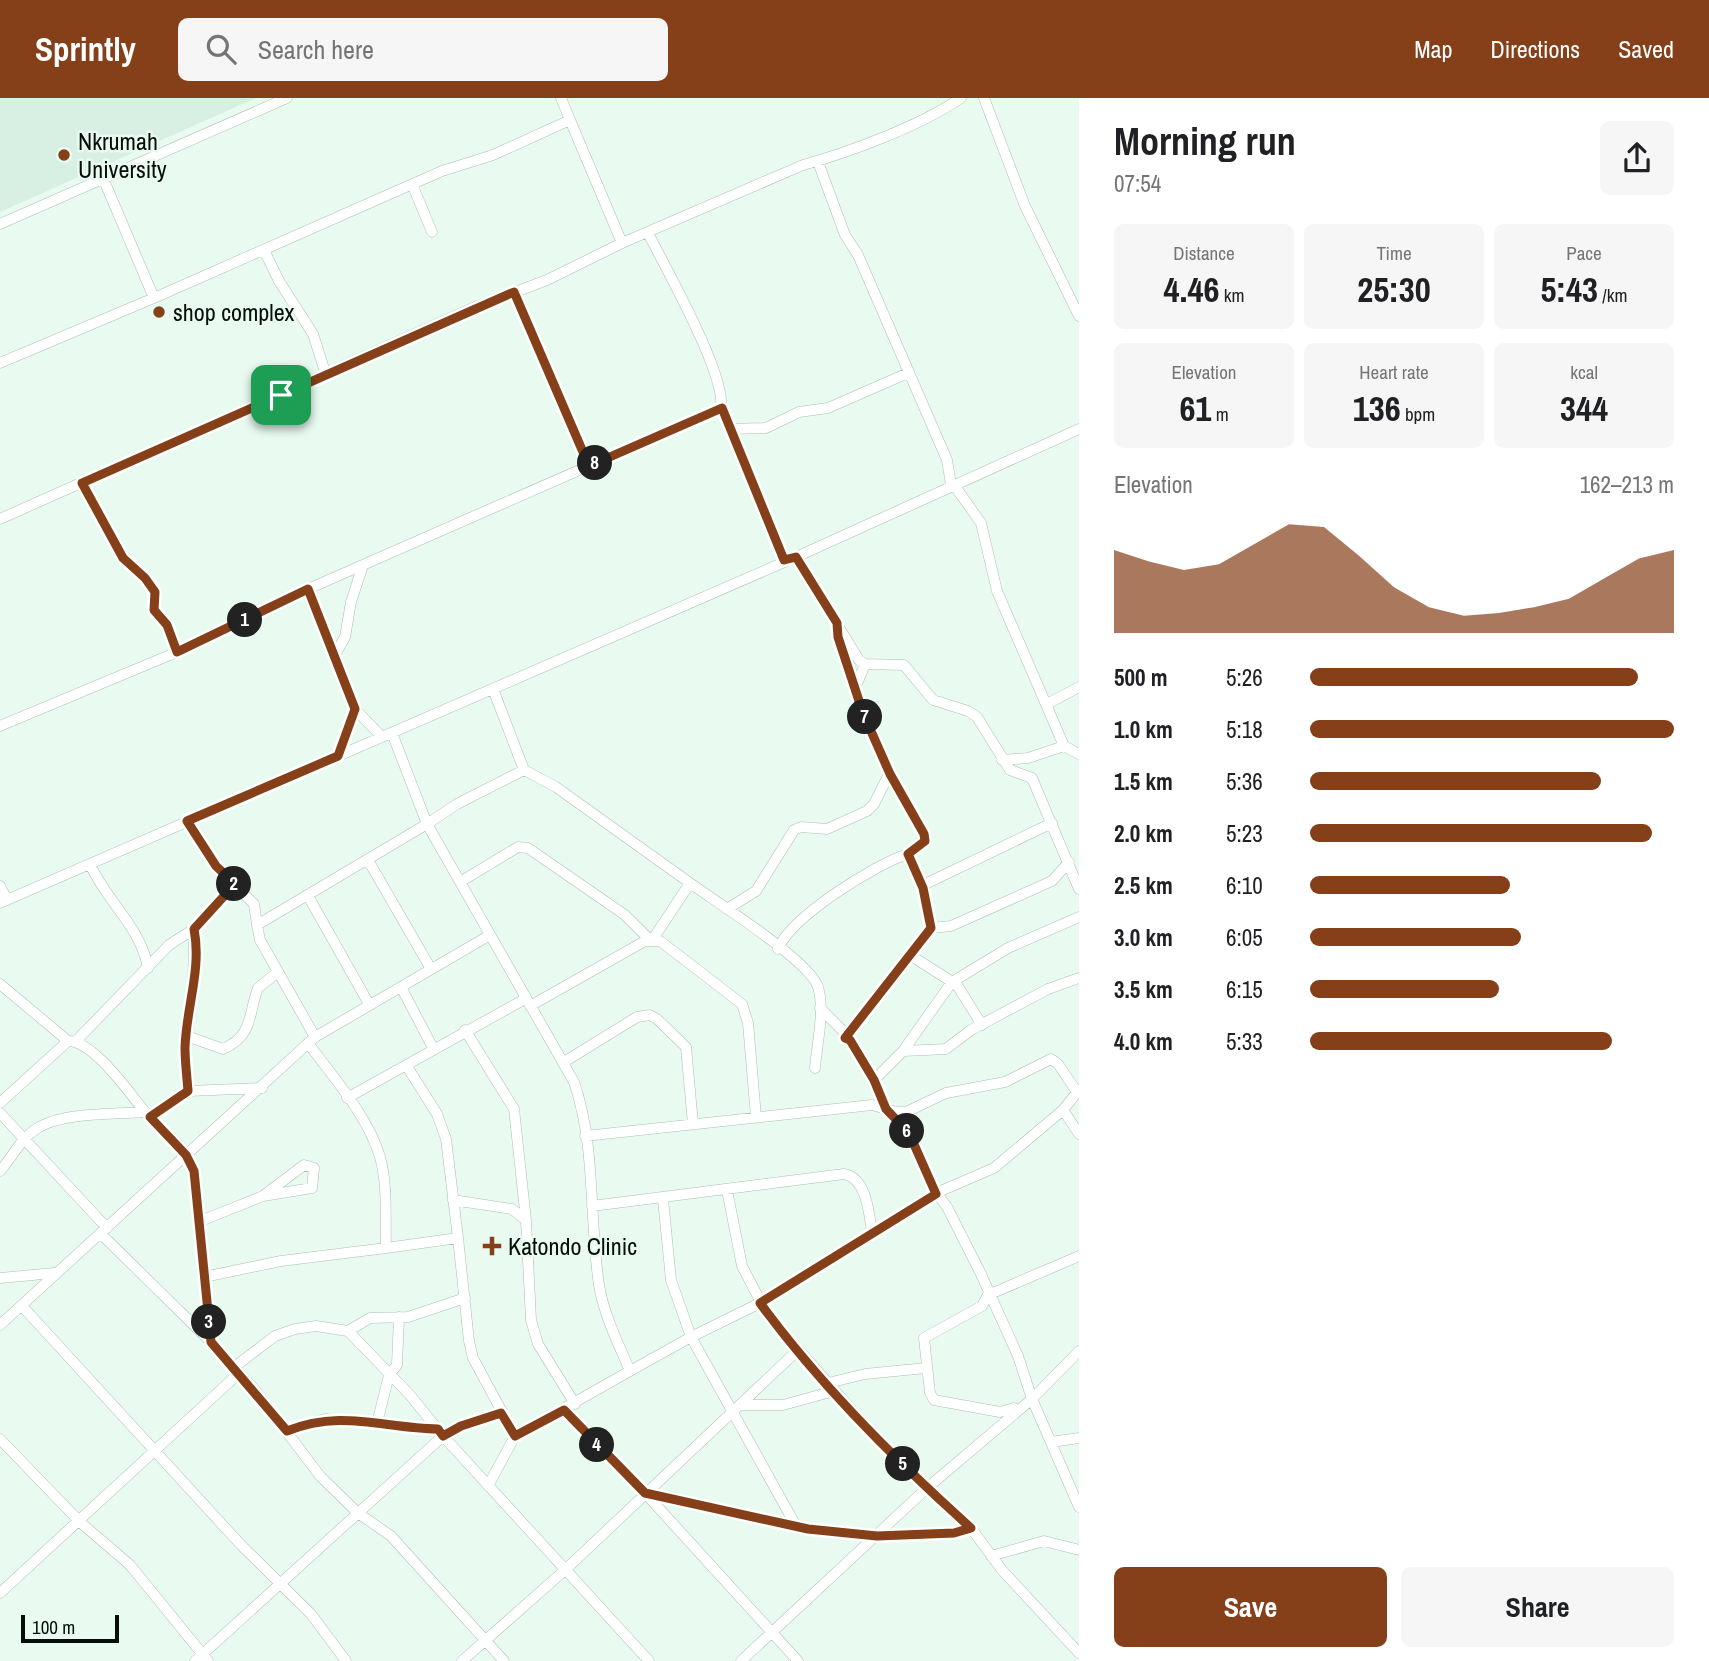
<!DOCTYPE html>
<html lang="en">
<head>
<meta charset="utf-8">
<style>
  :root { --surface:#fff; --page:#f6f6f6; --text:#202124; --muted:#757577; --accent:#853f19 }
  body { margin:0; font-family:"Archivo Narrow",sans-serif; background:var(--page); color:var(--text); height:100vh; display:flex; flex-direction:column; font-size:26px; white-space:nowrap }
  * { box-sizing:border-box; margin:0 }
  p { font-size:23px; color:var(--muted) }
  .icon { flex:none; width:38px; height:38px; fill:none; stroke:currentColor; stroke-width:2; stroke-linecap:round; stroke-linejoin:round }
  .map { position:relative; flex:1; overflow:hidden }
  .panel { display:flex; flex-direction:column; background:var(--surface); width:630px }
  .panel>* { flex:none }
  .scale { position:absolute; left:21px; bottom:18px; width:98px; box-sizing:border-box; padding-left:7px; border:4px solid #070d0a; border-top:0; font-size:19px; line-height:24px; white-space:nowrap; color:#070d0a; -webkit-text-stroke:5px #e9fbf1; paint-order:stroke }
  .pin { position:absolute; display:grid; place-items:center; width:60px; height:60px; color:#fff; margin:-30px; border-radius:14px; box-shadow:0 4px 10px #0006 }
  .km { position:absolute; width:35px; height:35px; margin:-18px; border-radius:50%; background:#222; color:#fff; font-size:19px; line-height:35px; text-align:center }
  .round { display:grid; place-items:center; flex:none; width:74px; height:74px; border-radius:10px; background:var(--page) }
  .headline { display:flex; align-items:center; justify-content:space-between; height:119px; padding:0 35px }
  h1 { font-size:38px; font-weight:700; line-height:52px }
  .figures { display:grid; grid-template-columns:repeat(3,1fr); gap:10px; height:119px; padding:7px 35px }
  .figures div { display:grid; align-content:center; border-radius:10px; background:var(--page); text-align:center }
  .figures b { font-size:35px; font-weight:700 }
  .figures small { font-size:19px; font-weight:400 }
  .figures p { font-size:19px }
  .chart { height:196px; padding:14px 35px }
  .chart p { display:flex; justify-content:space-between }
  .chart svg { width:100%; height:126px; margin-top:7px; fill:var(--accent); opacity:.7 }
  .primary-button { display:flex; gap:14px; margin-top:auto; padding:14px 35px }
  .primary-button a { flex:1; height:80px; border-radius:10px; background:var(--accent); color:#fff; font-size:28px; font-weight:700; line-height:80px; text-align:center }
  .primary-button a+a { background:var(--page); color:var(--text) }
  ul { padding:0 35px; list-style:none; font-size:23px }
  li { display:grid; grid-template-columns:112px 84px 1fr; align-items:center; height:52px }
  li i { height:18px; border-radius:9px; background:var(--accent) }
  header { display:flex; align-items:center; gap:42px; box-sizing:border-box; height:98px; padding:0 35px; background:var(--accent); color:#fff }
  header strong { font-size:33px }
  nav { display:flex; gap:38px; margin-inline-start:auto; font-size:24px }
  .search { width:490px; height:63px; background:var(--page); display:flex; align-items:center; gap:18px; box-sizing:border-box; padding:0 24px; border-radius:10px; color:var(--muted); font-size:26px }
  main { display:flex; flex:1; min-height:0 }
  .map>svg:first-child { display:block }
</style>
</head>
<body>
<header>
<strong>Sprintly</strong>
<div class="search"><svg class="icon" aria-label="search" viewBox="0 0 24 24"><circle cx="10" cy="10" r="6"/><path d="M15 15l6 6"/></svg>Search here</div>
<nav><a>Map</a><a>Directions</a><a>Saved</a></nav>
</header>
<main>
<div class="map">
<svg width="1079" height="1563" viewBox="0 0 1079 1563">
  <rect width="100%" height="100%" fill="#e9fbf1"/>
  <path fill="#d7f0e3" d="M0,0H256L0,114Z"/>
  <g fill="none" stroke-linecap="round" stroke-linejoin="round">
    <g stroke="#adbeb5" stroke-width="11">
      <path id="minor" d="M984,0L1025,108L1079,218
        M570,22L622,145
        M818,64L845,137L858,157L947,362L951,387
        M412,86L432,134
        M0,126L287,0
        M648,135C665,169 726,276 721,310
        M264,152L279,183L313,236L326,277
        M514,194L589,367
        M154,200L442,73L493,57L570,22L561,0
        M0,265L154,200L103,80
        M730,331L766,330L799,314L828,310L908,275
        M82,385L123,460L145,480L155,494L154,512L167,527L177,554
        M954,387L981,425L997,493L1064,648
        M0,421L475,209L547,182L622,145L803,67C850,54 920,28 961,0
        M796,459L859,562L865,566L904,567L933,602L968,613L977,619L1010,672L1032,680L1079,791
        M308,491L355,611L338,658
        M838,538L855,583
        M335,557L345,539L351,504L363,467
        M865,566L855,591L889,676L925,740L908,756
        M493,591L524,672
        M1047,606L1079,589
        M355,611L382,639
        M0,628L177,554L308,491L721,310L784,462
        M392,635L427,726L457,706L524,672L556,689L690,785L653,841
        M1002,662L1028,660L1064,648L1079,656
        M187,723L216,768L254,806L257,827
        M368,762L431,871
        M90,766C106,803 141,829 148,870
        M460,784L518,749L528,750L625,817L650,842
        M690,785C716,804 810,863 818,889C825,913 817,945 815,970
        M0,788L7,802
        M921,788L1052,725
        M308,798L369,906
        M0,805L796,459L1079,331
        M727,811L756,793L794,732L801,729L827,731L867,713L874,706L889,676
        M931,830L951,828L1052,783L1069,764
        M778,851C791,819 875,766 908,756L923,790L931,830L844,940
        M910,857L957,887L982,927
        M0,886L68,943C94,943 130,996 146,1015C162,1033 188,1049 194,1073L211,1244
        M401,889L433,950
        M530,908L645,843H660L742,906L748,925L756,1019
        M187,938L223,951C254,937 248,916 258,890L278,874
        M76,943L169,847L194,831L235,786
        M308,945C333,979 368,1018 380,1059C388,1088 385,1121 386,1150L458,1140L469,1243L473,1260L515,1338L630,1273C618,1245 604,1217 599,1187C589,1120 596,1048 574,984L427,726L257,827L260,842L315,939
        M903,953L946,951L971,932L1048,891L1079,880
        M564,964L637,919L650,917L657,921L686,949L693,1026
        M406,967L437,1016L446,1041L458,1140
        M874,982L903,953L952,884L1008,850L1079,819
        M188,993L185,950L193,896L194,831
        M347,1000L525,901
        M0,1005L68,943
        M1063,1012L1079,1036
        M0,1015L107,1130
        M150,1019L188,993L262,990
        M585,1038L872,1007L897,1014H906L946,995L1005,984L1051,961L1058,966L1077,994
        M0,1073C13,1059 19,1042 36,1031C61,1014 116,1016 145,1014
        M727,1092L742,1168L767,1216L858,1319L927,1390L971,1430L1002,1472L1079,1555
        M453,1102L512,1111L526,1122L514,1011L465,932
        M592,1108L844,1076C867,1080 869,1116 872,1134
        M526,1122L531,1222L538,1246L575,1306
        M198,1124L263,1098L312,1090L314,1070L304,1067L263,1098
        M101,1136L211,1244L255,1292L320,1378L358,1415L391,1438L504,1563
        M204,1179L281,1163L386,1150
        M0,1180L54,1175
        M22,1208L241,1447L311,1516L346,1563
        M0,1227L315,939L490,837
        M348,1233L370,1220L408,1219L465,1200
        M1079,1253L1032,1301L1079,1409
        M233,1270L275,1238L295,1231L316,1228L348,1233L410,1297L443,1338L649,1563
        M630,1273L691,1239L671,1182L663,1101
        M828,1285L865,1276L926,1270
        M740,1307H783L834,1293
        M1014,1310L1000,1314L934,1302L930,1295L924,1240L982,1208L988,1197L1079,1158
        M564,1312L645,1395L808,1431L877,1438L954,1435L971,1430
        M377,1325L389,1277L397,1267L399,1219
        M287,1333L325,1321L437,1331
        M0,1341L80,1424L130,1467L208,1563
        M1051,1344L1079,1340
        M488,1388L515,1338
        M645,1395L798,1563
        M796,1428L691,1239L760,1205L936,1095L994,1070L1063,1012L1079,992
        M991,1458L1044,1443L1079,1452
        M0,1495L238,1276
        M195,1563L443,1338L461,1328L501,1315
        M462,1563L565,1472L798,1252
        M741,1563L927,1390L1032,1301L1018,1258L980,1174L947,1109L932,1089L909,1035L886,1011L874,982L850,941L844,940L845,935L820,910"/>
    </g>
    <use href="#minor" stroke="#fff" stroke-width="10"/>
  </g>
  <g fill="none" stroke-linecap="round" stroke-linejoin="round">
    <g stroke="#fff" stroke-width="14">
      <path id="route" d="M514,194L589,368L722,310L784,462L796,459L837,525L838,539L863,615L890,676L924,736L925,743L908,756L923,790L931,830L845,940L850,942L874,982L886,1011L909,1035L936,1096L760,1205C820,1287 895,1362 971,1430L954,1435L877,1438L808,1431L645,1395L564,1312L515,1338L501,1315L461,1328L443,1338L438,1331C382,1330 341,1311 287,1333L211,1244L194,1073L186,1057L150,1019L188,993C187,979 185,964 185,950C186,910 202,871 194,831L235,786L216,768L187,723L338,658L355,611L308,491L177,554L167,527L154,512L155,494L145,480L123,460L82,385Z"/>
    </g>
    <use href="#route" stroke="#853f19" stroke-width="9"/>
  </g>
  <g fill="#853f19" stroke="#e9fbf1" stroke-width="2.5">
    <circle cx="64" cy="57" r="7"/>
    <circle cx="159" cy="214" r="7"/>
    <path d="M488.5 1137.5h7v7h7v7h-7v7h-7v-7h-7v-7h7z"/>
  </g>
  <g text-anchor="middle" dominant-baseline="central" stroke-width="5" stroke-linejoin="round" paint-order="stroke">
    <g font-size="24" fill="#070d0a" stroke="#e9fbf1" text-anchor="start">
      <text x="78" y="43">Nkrumah<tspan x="78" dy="28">University</tspan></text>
      <text x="173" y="214">shop complex</text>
      <text x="508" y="1148">Katondo Clinic</text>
    </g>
  </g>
</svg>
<div class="scale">100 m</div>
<div class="pin" style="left:281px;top:297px;background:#1e9e55"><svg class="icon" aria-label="arrive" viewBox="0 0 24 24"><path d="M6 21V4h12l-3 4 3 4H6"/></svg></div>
<b class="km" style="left:245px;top:522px">1</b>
<b class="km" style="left:234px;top:786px">2</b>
<b class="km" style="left:209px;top:1224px">3</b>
<b class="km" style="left:597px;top:1347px">4</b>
<b class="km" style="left:903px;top:1366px">5</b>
<b class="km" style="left:907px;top:1033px">6</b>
<b class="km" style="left:865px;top:619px">7</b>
<b class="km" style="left:595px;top:365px">8</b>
</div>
<section class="panel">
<div class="headline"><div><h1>Morning run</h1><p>07:54</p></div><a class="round"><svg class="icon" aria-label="share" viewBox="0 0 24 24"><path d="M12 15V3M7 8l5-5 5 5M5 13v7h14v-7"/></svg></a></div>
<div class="figures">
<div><p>Distance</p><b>4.46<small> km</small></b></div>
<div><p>Time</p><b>25:30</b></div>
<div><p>Pace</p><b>5:43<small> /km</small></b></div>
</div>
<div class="figures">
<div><p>Elevation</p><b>61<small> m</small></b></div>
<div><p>Heart rate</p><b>136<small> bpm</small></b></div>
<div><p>kcal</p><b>344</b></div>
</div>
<div class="chart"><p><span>Elevation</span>162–213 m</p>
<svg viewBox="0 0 160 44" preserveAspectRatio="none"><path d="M0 44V15L10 19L20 22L30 20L40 13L50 6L60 7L70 17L80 28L90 35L100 38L110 37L120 35L130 32L140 25L150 18L160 15V44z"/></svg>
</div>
<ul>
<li><b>500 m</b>5:26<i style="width:90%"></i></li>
<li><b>1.0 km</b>5:18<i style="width:100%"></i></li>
<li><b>1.5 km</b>5:36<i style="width:80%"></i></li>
<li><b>2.0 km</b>5:23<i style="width:94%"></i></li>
<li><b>2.5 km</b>6:10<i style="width:55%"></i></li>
<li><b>3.0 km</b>6:05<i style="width:58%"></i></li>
<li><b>3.5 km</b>6:15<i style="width:52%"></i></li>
<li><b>4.0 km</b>5:33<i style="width:83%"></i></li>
</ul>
<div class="primary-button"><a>Save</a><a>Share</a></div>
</section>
</main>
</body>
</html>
